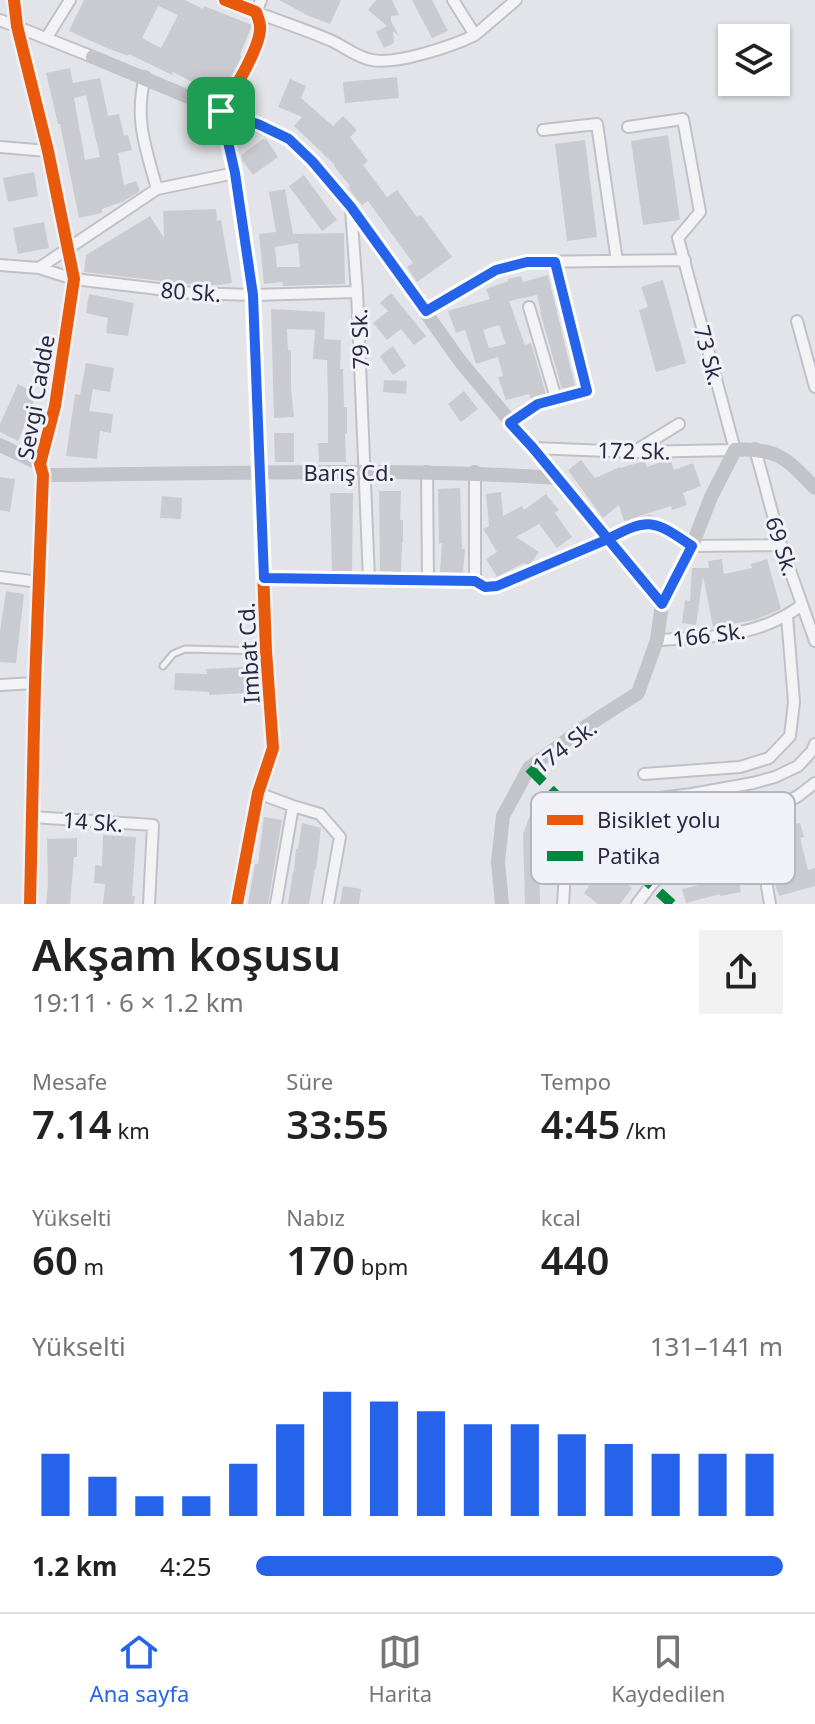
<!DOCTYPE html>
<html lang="tr">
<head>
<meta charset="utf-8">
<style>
  :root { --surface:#fff; --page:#f2f2f2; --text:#222; --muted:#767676; --line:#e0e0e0; --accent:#2563eb }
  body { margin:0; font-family:"Noto Sans",sans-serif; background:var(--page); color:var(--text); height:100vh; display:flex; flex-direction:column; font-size:30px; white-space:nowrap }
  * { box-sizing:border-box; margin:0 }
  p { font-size:26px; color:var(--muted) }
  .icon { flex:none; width:44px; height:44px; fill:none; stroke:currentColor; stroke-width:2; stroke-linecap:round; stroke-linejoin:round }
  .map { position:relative; height:904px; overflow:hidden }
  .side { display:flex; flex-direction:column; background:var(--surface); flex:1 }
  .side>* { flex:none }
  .controls { position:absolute; left:718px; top:24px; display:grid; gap:16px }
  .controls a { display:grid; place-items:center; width:72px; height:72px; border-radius:0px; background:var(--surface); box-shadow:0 2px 6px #0004; font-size:40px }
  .pin { position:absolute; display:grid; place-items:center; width:68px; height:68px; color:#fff; margin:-34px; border-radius:16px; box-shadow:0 4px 12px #0006 }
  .round { display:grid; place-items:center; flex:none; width:84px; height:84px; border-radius:0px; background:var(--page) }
  .overview { display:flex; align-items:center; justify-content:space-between; height:136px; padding:0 32px }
  h1 { font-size:44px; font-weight:600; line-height:60px }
  .metrics { display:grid; grid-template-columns:repeat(3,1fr); gap:12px; height:136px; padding:8px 32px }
  .metrics div { display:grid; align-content:center }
  .metrics b { font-size:40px; font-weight:600 }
  .metrics small { font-size:22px; font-weight:400 }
  .metrics p { font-size:22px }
  .chart { height:224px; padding:16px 32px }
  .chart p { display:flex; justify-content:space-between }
  .chart svg { width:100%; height:144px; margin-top:8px; stroke:var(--accent); stroke-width:6 }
  ul { padding:0 32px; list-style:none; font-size:26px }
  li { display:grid; grid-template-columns:128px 96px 1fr; align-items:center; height:60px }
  li i { height:20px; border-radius:10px; background:var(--accent) }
  .tabs { display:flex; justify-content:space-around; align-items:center; height:112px; border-top:2px solid var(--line); background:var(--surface); font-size:22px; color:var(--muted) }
  .tabs a { display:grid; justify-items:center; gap:4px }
  .tabs .on { color:var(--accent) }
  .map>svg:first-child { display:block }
</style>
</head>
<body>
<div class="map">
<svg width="815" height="904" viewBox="0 0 815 904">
  <rect width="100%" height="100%" fill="#e3e4e9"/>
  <path fill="#cacbd1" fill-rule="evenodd" d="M84,0H185L203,9L204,6L252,25L240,55L242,56L221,97L173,72L172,75L129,54L128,56L107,48L69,31ZM158,6L178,15L161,48L142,38Z
    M279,0H341L330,24L309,16Z
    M376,0H392L399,15L391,16V21L399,36L393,31L394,43L384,48L376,32L387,26L368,10Z
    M412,0H432L448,31L432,38Z
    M70,68L73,83L100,78L108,116L119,114L124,136L128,135L132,150L118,153L124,185L136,181L140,191L124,201L102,209V213L79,218L60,124H58L46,73ZM86,95L100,157L85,160L74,98Z
    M397,77L399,98L345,103L343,82Z
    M290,79L306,86L301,98L333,126L343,116L357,130L350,137L368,161L363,165L387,197L397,190L417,217L421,215L452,257L417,282L407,267L413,263L368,201L362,205L348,188L350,186L334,166L335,165L294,126L302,117L278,107Z
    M668,135L680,220L643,225L631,141Z
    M263,139L267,140L278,157L253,175L242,160L241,155Z
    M585,140L597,237L567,241L555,144Z
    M34,172L38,196L8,202L3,178Z
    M304,175L337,220L322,231L289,186Z
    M285,189L293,234L344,233L345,284L283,286L282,282L264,284L259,234L276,232L269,192ZM298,243L300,267H277L275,247Z
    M216,209L217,221L221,220L232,283L219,285H203V283L187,284L84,272L86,255L150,216L164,238L163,211Z
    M44,222L49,248L18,254L13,228Z
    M548,275L575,386L562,389L540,312H541L537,295L509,301L525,345L531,343L546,394L531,399L529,394L506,400L498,377L503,376L498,357L476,364L465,330L456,333L448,311L490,299L486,289L508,281V279L521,276L523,282ZM499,325L506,344L489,348L483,330Z
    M663,280L686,363L656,372L639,310L648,307L641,287Z
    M391,293L426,336L414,345L401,329L387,340L373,323L388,311L380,303Z
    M89,294L134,303L128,336L106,333L108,318L86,313Z
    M271,309L325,312L324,339L341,340L340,369H343L344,407H347V434H345L346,462H319L318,443H328V398L327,360L313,359L315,330L287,329L288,350H291V388L294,417L274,418Z
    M393,346L406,366L393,375L380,356Z
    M86,363L114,368L110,392L93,389L89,411L113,414L111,433L100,431L97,459L66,456L75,394L80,395Z
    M384,380L407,381L406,394L383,392Z
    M18,384L37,394L18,441L0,432V424Z
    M464,391L478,409L461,422L448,404Z
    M274,433H294V462H275Z
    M670,459L674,470L693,463L701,486L683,493L687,505L672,510L671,506L624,521L619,505L603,518L568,470L581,460L595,478L620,467V468L645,461L647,467Z
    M0,477L15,479L10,512L0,510Z
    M460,488L462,549H465L463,573L440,572L442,543L439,544L438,489Z
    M379,491H401L400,520H403V543H402L401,572L380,571Z
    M501,492L503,516L522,506L524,510L546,494L559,510L555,513L572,537L557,548L539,524L516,537L539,552L531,563L527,565L524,563L497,577L486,559L497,552L483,529L489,526L486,494Z
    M330,493H353L352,571H332Z
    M162,496L182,498L181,519L160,518Z
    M722,559L724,574L752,568L751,564L767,559L781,609L755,620L713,627L703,576L696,625L682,623L685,600L690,601L692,568H709L708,561Z
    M6,591L24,594L16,663L0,662V632Z
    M244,667L245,693L209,695V692L174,690L175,673L207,674L206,669Z
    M531,813L548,819L539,844L540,904H525L523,834Z
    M264,817L282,820L268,904H248L255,864H258Z
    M302,823L321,828L316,870L315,869L309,904H288L293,871L294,872L296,849H298Z
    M800,823L804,837L800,838L808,870L815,868V886L779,896L774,881L783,878L776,851L770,853L768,843L780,839L777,828Z
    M103,835L136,837L132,896H135L134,904H103L105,884L94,883L95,865L102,866Z
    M77,838V857H74L70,904H46L48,884L47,839Z
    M603,867L632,888L620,904H598L584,893Z
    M738,876L741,892L720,896V894L686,903L682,889Z
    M343,886L361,889L359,904H340Z"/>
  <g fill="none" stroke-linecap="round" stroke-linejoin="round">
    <g stroke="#c0c1c7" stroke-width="9">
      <path id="lane" d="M163,666L173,654L185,649L265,651"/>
    </g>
    <g stroke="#c0c1c7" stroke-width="14">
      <path id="street" d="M261,0L256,12C281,22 307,30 332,41C345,47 358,58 372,60C396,65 453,46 475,35L453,0
        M0,20L93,57
        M475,35L516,0
        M47,37L70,0
        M145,77C134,119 146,149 157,189
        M221,111C232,94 259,49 260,30C261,24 258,18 256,12L225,0
        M543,130L597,124L617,261
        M0,147L48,151
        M351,209L357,292L369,579
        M0,265L39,268L74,279L192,293L253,295L357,292
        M39,268L157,189L235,173
        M529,307L556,398
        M426,311L496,270L527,262L685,260
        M797,321L815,387
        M510,423L538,404L587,391L555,262
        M533,448L633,452L735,450L678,238L700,212L683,119L628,127
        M755,449L781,545L815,641
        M635,451L679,424
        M427,472L428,580
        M0,577L39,582
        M264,578L475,581L485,587L497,586L608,539L631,526L649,522L668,530L692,546L781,545
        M475,581V472
        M657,640C710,637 757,638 802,605
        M0,685L35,683
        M644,774L740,767L769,758L790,736L794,702L787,616
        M258,793L293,806L276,904
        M293,806L320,814L340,837L328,904
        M32,817L153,825L149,904
        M756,820L770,904
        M563,904L566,856L585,824L598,814L635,801L692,794L753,783L775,777L798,766L812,751L815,744
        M637,904L652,884L663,874L707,846L798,796L815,783"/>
    </g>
    <use href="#lane" stroke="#f3f3f5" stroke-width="5"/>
    <use href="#street" stroke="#f3f3f5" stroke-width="10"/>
    <path stroke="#c3c3ca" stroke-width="14" d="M14,0L17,26L48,151L74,279L55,406L40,464L43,475L35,683L30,904
      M93,57L289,139L312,161L351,207L460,361L662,604
      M221,111L235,173L253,295L266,651L273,748L258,793L237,904
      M0,445L40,464
      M43,475C215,474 387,467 558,478
      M502,904L498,862L503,816L529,768L582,729L638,693L657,640L662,604L692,546L711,497L735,450C777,447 787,459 815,488"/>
    <path stroke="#00873e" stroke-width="10" stroke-dasharray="20 10" stroke-linecap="butt" d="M529,768L585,824L672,904"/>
    <g stroke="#f1f2f8" stroke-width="17">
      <path id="cycleway" d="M14,0L17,26L48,151L74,279L55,406L40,464L43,475L35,683L30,904
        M225,0L256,12C258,18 261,24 260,30C259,49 232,94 221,111L235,173L253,295L266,651L273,748L258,793L237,904"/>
    </g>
    <use href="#cycleway" stroke="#e8590c" stroke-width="12"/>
  </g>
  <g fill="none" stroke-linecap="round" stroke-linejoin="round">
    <g stroke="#fff" stroke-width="16">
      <path id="route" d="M221,111L235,173L253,295L264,578L475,581L485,587L497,586L608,539L662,604L692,546C654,520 649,517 608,539L533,448L510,423L538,404L587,391L555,262H527L496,270L426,311L351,207L312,161L289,139L260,125L221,111"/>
    </g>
    <use href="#route" stroke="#2563eb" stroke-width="10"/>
  </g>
  <g text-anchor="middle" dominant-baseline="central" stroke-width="6" stroke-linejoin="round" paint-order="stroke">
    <g font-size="22" fill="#282a44" stroke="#f1f2f8">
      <text transform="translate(191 291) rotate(4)">80 Sk.</text>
      <text transform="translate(359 339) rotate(-92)">79 Sk.</text>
      <text transform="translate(710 355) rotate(75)">73 Sk.</text>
      <text transform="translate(35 397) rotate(-80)">Sevgi Cadde</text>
      <text transform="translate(634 450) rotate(1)">172 Sk.</text>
      <text x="349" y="472">Barış Cd.</text>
      <text transform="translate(783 546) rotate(72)">69 Sk.</text>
      <text transform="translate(709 634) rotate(-7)">166 Sk.</text>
      <text transform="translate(248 653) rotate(-93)">Imbat Cd.</text>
      <text transform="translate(564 746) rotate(-37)">174 Sk.</text>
      <text transform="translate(93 821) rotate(4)">14 Sk.</text>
    </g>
  </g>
  <rect x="531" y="792" width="264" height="92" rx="12" fill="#f1f2f8" stroke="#b5b6c2" stroke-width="2"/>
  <rect x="547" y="815" width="36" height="10" fill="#e8590c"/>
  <rect x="547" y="851" width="36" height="10" fill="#00873e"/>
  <g font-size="22" fill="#282a44">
    <text x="597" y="828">Bisiklet yolu</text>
    <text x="597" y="864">Patika</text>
  </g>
</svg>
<div class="controls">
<a><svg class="icon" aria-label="layers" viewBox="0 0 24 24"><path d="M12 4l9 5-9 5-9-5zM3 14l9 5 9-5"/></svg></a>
</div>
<div class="pin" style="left:221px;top:111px;background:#1e9e55"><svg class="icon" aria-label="arrive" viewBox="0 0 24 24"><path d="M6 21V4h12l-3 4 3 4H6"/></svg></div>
</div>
<section class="side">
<div class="overview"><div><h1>Akşam koşusu</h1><p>19:11 · 6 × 1.2 km</p></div><a class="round"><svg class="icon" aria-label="share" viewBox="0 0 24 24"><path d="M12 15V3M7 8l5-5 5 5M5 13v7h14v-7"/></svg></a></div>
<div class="metrics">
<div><p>Mesafe</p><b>7.14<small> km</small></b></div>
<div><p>Süre</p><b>33:55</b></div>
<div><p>Tempo</p><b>4:45<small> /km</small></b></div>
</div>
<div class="metrics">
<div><p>Yükselti</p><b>60<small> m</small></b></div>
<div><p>Nabız</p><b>170<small> bpm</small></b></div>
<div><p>kcal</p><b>440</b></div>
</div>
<div class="chart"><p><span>Yükselti</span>131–141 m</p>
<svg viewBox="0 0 160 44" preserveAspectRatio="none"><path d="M5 44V25M15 44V32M25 44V38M35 44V38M45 44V28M55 44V16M65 44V6M75 44V9M85 44V12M95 44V16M105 44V16M115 44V19M125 44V22M135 44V25M145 44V25M155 44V25"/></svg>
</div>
<ul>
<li><b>1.2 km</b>4:25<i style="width:100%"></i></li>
</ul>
</section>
<nav class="tabs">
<a class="on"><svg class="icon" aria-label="home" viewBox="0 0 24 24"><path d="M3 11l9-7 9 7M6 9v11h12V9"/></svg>Ana sayfa</a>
<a><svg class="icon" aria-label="map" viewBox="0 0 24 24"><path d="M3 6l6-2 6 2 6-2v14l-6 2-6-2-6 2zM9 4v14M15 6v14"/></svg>Harita</a>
<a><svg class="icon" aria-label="saved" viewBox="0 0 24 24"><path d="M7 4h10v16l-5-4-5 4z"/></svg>Kaydedilen</a>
</nav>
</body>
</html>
